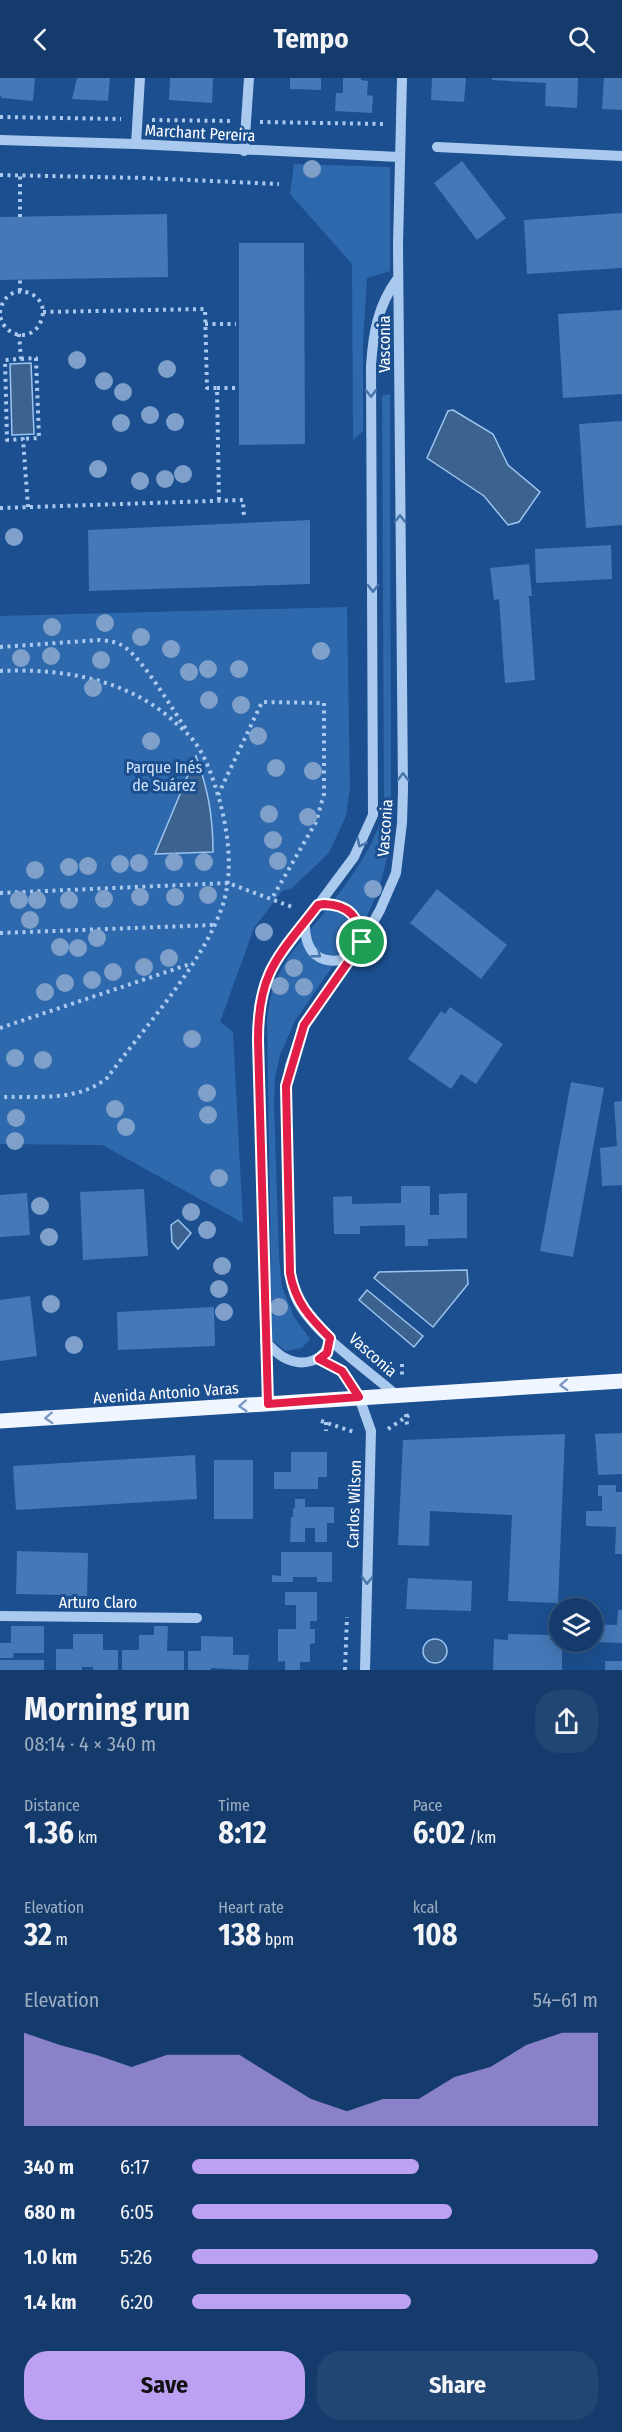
<!DOCTYPE html>
<html lang="en">
<head>
<meta charset="utf-8">
<style>
  :root { --surface:#143b6b; --page:#214673; --text:#f1f3f6; --muted:#9dadc1; --line:#33557e; --accent:#bca0f2 }
  body { margin:0; font-family:"Fira Sans Condensed",sans-serif; background:var(--page); color:var(--text); height:100vh; display:flex; flex-direction:column; font-size:22px; white-space:nowrap }
  * { box-sizing:border-box; margin:0 }
  p { font-size:20px; color:var(--muted) }
  .icon { flex:none; width:33px; height:33px; fill:none; stroke:currentColor; stroke-width:2; stroke-linecap:round; stroke-linejoin:round }
  .map { position:relative; height:1592px; overflow:hidden }
  .sheet { display:flex; flex-direction:column; background:var(--surface); flex:1 }
  .sheet>* { flex:none }
  .tools { position:absolute; left:549px; top:1520px; display:grid; gap:12px }
  .tools a { display:grid; place-items:center; width:54px; height:54px; border-radius:50%; background:var(--surface); box-shadow:0 6px 24px #0002,0 0 0 2px var(--line); font-size:30px }
  .pin { position:absolute; display:grid; place-items:center; width:51px; height:51px; color:#fff; margin:-26px; border:3px solid #fff; border-radius:50%; box-shadow:0 2px 6px #0007 }
  .round { display:grid; place-items:center; flex:none; width:63px; height:63px; border-radius:24px; background:var(--page) }
  .headline { display:flex; align-items:center; justify-content:space-between; height:102px; padding:0 24px }
  h1 { font-size:33px; font-weight:700; line-height:45px }
  .metrics { display:grid; grid-template-columns:repeat(3,1fr); gap:9px; height:102px; padding:6px 24px }
  .metrics div { display:grid; align-content:center }
  .metrics b { font-size:30px; font-weight:700 }
  .metrics small { font-size:16px; font-weight:400 }
  .metrics p { font-size:16px }
  .chart { height:168px; padding:12px 24px }
  .chart p { display:flex; justify-content:space-between }
  .chart svg { width:100%; height:108px; margin-top:6px; fill:var(--accent); opacity:.7 }
  .cta { display:flex; gap:12px; margin-top:auto; padding:12px 24px }
  .cta a { flex:1; height:69px; border-radius:24px; background:var(--accent); color:#111; font-size:24px; font-weight:700; line-height:69px; text-align:center }
  .cta a+a { background:var(--page); color:var(--text) }
  ul { padding:0 24px; list-style:none; font-size:20px }
  li { display:grid; grid-template-columns:96px 72px 1fr; align-items:center; height:45px }
  li i { height:15px; border-radius:8px; background:var(--accent) }
  header { display:flex; justify-content:space-between; align-items:center; height:78px; padding:0 24px; background:var(--surface); font-size:27px; font-weight:700 }
  .map>svg:first-child { display:block }
</style>
</head>
<body>
<header><svg class="icon" aria-label="back" viewBox="0 0 24 24"><path d="M15 5l-7 7 7 7"/></svg>Tempo<svg class="icon" aria-label="search" viewBox="0 0 24 24"><circle cx="10" cy="10" r="6"/><path d="M15 15l6 6"/></svg></header>
<div class="map">
<svg width="622" height="1592" viewBox="0 0 622 1592">
  <rect width="100%" height="100%" fill="#1b4f8f"/>
  <path fill="#2e69ad" d="M294,86L390,89V193L367,200L363,265V353L353,362L352,186L290,116Z
    M390,316L391,727L389,772L379,811L367,838L295,943L280,977L275,1000L274,1025L279,1179L282,1209L294,1239L310,1261L302,1270L286,1273L272,1262L267,941C269,929 270,917 275,905C286,876 309,854 328,830C351,800 376,767 384,730L382,318Z
    M347,529L350,710L346,738L329,775L292,810L282,813L254,850L220,944L233,954L243,1145L102,1067L0,1066V538Z"/>
  <path fill="#3c6290" stroke="#9cc4f0" stroke-width="1.5" d="M31,285L34,356L12,357L10,286Z
    M453,332L493,356L508,387L540,414L519,444L508,447L484,418L427,380L448,333Z
    M196,678C208,711 213,738 213,774L155,776Z
    M178,1142L191,1155L178,1171L172,1164L171,1147Z
    M467,1192L468,1206L433,1249L374,1200L379,1194Z
    M367,1212L423,1258L414,1269L359,1222Z
    M423 1573a12 12 0 1 1 24 0a12 12 0 1 1-24 0Z"/>
  <path fill="#4478b7" d="M0,0H35L33,23L2,20L0,17Z
    M77,0H110L108,23L72,21Z
    M170,0H213L212,25L169,22Z
    M290,0H321V12L290,11Z
    M343,0H361V2L368,3L367,17L373,18L372,35L335,33L336,15H343Z
    M432,0H466L464,24L431,22Z
    M492,0H578L577,30L545,28L546,5L492,2Z
    M604,0H622V32L602,31Z
    M462,83L506,140L477,162L434,105Z
    M622,135V190L527,196L524,142Z
    M167,136L168,199L0,202V139Z
    M239,165H304L305,366L239,367Z
    M622,232V316L563,320L558,236Z
    M622,343V447L586,450L579,346Z
    M310,442V506L89,513L88,452Z
    M611,467L612,501L536,505L535,471Z
    M529,486L532,518H527L529,519L535,602L505,605L499,521L494,522L490,490Z
    M437,811L507,867L481,901L410,845Z
    M450,929L503,966L476,1006L461,996L451,1011L408,981L441,933L445,936Z
    M571,1004L604,1010L573,1179L540,1173Z
    M622,1023V1107L602,1108L600,1070L617,1068L614,1024Z
    M401,1108H430V1137H439V1116L467,1115V1160L428,1161V1168H405V1147L360,1148V1156H334L333,1119L352,1118V1126L401,1125Z
    M144,1111L148,1178L83,1182L80,1114Z
    M27,1115L30,1157L0,1159V1117Z
    M30,1218L37,1278L0,1283V1222Z
    M214,1229L215,1268L118,1272L117,1234Z
    M622,1355V1396L598,1397L595,1356Z
    M565,1356L558,1525L508,1523L512,1437L430,1433L429,1468L398,1467L403,1362Z
    M291,1374H327V1399H318V1411H274V1394H291Z
    M195,1377L197,1421L16,1432L13,1388Z
    M214,1382H253V1441H214Z
    M598,1407H616V1414H622V1476H615L616,1449L586,1448V1433H602V1418H598Z
    M295,1421H305V1429H334V1445H327V1464H315V1450H305V1464H290L291,1439H293V1430L295,1431Z
    M17,1473L88,1475L87,1523L66,1522V1517L16,1516Z
    M281,1474H332V1504H317V1499H293V1504H272V1497L281,1498Z
    M408,1500L472,1503L471,1533L406,1531Z
    M285,1514H317V1543H310V1551H315V1565L310,1566V1584H300V1592H285V1583L278,1584V1551H296V1527H285Z
    M618,1532H622V1565L592,1564V1546L617,1547Z
    M11,1548H44V1575H14L13,1580H0V1565H11Z
    M154,1548H168L167,1573H184V1592H122V1572H139V1557H154Z
    M73,1556H103V1572H118V1592H93V1589H82V1592H56V1571H73Z
    M508,1556L550,1557V1562L562,1563V1592H493L494,1561L508,1562Z
    M201,1558L233,1559V1577H249L248,1592L211,1590V1592H188V1573H201Z
    M0,1582H44V1592H0Z
    M605,1583H622V1592H605Z"/>
  <g fill="none" stroke-linecap="round" stroke-linejoin="round">
    <path stroke="#a9c9ee" stroke-width="4" stroke-dasharray="3 4.5" stroke-linecap="butt" d="M0,39L121,41
      M152,42L232,43
      M260,44L385,46
      M0,97L144,100L279,106
      M20,139V98
      M20,213V202
      M43,234L205,231L207,310H217L219,423
      M0,235C4,199 53,213 41,243C39,249 34,254 28,256C14,260 2,250 0,237
      M205,246H236
      M19,256L21,281L5,282L7,362L23,361L28,429
      M21,281L36,280L39,360L23,361
      M217,310H235
      M0,430L243,422L244,441
      M0,569L100,562C110,563 118,564 126,570C147,587 172,631 188,654
      M0,593C65,590 133,602 180,649C186,654 192,660 196,666C208,683 214,704 220,724C228,755 233,791 224,823C207,881 143,951 107,1000C78,1024 35,1018 0,1019
      M218,717L262,624L324,625V716L316,744L271,822
      M0,815L228,805L295,830
      M0,855L213,847
      M0,950L193,885
      M402,1286V1300
      M406,1336L407,1347
      M321,1343L354,1354
      M326,1344V1353
      M388,1351L409,1337
      M345,1592L347,1539"/>
    <path stroke="#a9c9ee" stroke-width="10" d="M0,62L136,66L399,79
      M136,66L140,0
      M437,69L622,78
      M244,73L249,0
      M318,827C345,822 359,838 362,863
      M305,843C304,875 320,890 352,879
      M265,1263C271,1269 276,1275 283,1279C302,1290 327,1284 330,1260
      M319,1281L342,1293L359,1319L371,1353L365,1592
      M395,1316C367,1291 314,1256 297,1222C293,1214 291,1205 290,1195L286,1008L290,988L304,947L362,864L380,832L396,795L402,745L403,711L398,167L402,0
      M268,1326L258,962L259,929L270,892L354,779L373,737L371,288C373,255 378,227 398,200
      M0,1538L197,1540"/>
    <path stroke="#f0f6ff" stroke-width="15" d="M0,1343L622,1303"/>
  </g>
  <g fill="#7ea0ca">
    <circle cx="312" cy="91" r="9"/>
    <circle cx="77" cy="282" r="9"/>
    <circle cx="167" cy="291" r="9"/>
    <circle cx="104" cy="303" r="9"/>
    <circle cx="123" cy="314" r="9"/>
    <circle cx="150" cy="337" r="9"/>
    <circle cx="175" cy="344" r="9"/>
    <circle cx="121" cy="345" r="9"/>
    <circle cx="98" cy="391" r="9"/>
    <circle cx="183" cy="396" r="9"/>
    <circle cx="165" cy="401" r="9"/>
    <circle cx="140" cy="403" r="9"/>
    <circle cx="14" cy="459" r="9"/>
    <circle cx="105" cy="545" r="9"/>
    <circle cx="52" cy="549" r="9"/>
    <circle cx="141" cy="559" r="9"/>
    <circle cx="171" cy="571" r="9"/>
    <circle cx="321" cy="573" r="9"/>
    <circle cx="51" cy="578" r="9"/>
    <circle cx="21" cy="580" r="9"/>
    <circle cx="101" cy="582" r="9"/>
    <circle cx="208" cy="591" r="9"/>
    <circle cx="239" cy="591" r="9"/>
    <circle cx="189" cy="594" r="9"/>
    <circle cx="93" cy="610" r="9"/>
    <circle cx="209" cy="622" r="9"/>
    <circle cx="241" cy="627" r="9"/>
    <circle cx="258" cy="658" r="9"/>
    <circle cx="151" cy="663" r="9"/>
    <circle cx="276" cy="690" r="9"/>
    <circle cx="313" cy="693" r="9"/>
    <circle cx="269" cy="736" r="9"/>
    <circle cx="308" cy="739" r="9"/>
    <circle cx="273" cy="762" r="9"/>
    <circle cx="278" cy="783" r="9"/>
    <circle cx="174" cy="784" r="9"/>
    <circle cx="204" cy="784" r="9"/>
    <circle cx="139" cy="785" r="9"/>
    <circle cx="120" cy="786" r="9"/>
    <circle cx="88" cy="788" r="9"/>
    <circle cx="69" cy="789" r="9"/>
    <circle cx="35" cy="792" r="9"/>
    <circle cx="373" cy="811" r="9"/>
    <circle cx="208" cy="817" r="9"/>
    <circle cx="140" cy="819" r="9"/>
    <circle cx="175" cy="819" r="9"/>
    <circle cx="104" cy="821" r="9"/>
    <circle cx="19" cy="822" r="9"/>
    <circle cx="37" cy="822" r="9"/>
    <circle cx="69" cy="822" r="9"/>
    <circle cx="30" cy="842" r="9"/>
    <circle cx="264" cy="854" r="9"/>
    <circle cx="97" cy="860" r="9"/>
    <circle cx="60" cy="869" r="9"/>
    <circle cx="78" cy="870" r="9"/>
    <circle cx="169" cy="880" r="9"/>
    <circle cx="144" cy="889" r="9"/>
    <circle cx="294" cy="890" r="9"/>
    <circle cx="113" cy="894" r="9"/>
    <circle cx="92" cy="902" r="9"/>
    <circle cx="65" cy="905" r="9"/>
    <circle cx="280" cy="908" r="9"/>
    <circle cx="304" cy="909" r="9"/>
    <circle cx="45" cy="914" r="9"/>
    <circle cx="192" cy="961" r="9"/>
    <circle cx="15" cy="980" r="9"/>
    <circle cx="43" cy="982" r="9"/>
    <circle cx="207" cy="1015" r="9"/>
    <circle cx="115" cy="1031" r="9"/>
    <circle cx="208" cy="1037" r="9"/>
    <circle cx="16" cy="1040" r="9"/>
    <circle cx="126" cy="1049" r="9"/>
    <circle cx="15" cy="1063" r="9"/>
    <circle cx="219" cy="1100" r="9"/>
    <circle cx="40" cy="1128" r="9"/>
    <circle cx="191" cy="1134" r="9"/>
    <circle cx="207" cy="1152" r="9"/>
    <circle cx="49" cy="1159" r="9"/>
    <circle cx="222" cy="1188" r="9"/>
    <circle cx="219" cy="1211" r="9"/>
    <circle cx="51" cy="1226" r="9"/>
    <circle cx="279" cy="1229" r="9"/>
    <circle cx="224" cy="1234" r="9"/>
    <circle cx="74" cy="1267" r="9"/>
  </g>
  <defs><path id="oneway-chevron" d="M-2-3.5L2.5 0L-2 3.5" fill="none" stroke-width="1.6" stroke-linecap="round" stroke-linejoin="round" transform="scale(1.5)"/></defs>
  <g stroke="#4674ac">
    <use href="#oneway-chevron" transform="translate(371 315) rotate(89)"/>
    <use href="#oneway-chevron" transform="translate(400 441) rotate(-90)"/>
    <use href="#oneway-chevron" transform="translate(373 510) rotate(89)"/>
    <use href="#oneway-chevron" transform="translate(403 699) rotate(-91)"/>
    <use href="#oneway-chevron" transform="translate(361 765) rotate(117)"/>
    <use href="#oneway-chevron" transform="translate(317 876) rotate(38)"/>
    <use href="#oneway-chevron" transform="translate(367 1502) rotate(92)"/>
  </g>
  <g stroke="#7b9ac1">
    <use href="#oneway-chevron" transform="translate(564 1307) rotate(177)"/>
    <use href="#oneway-chevron" transform="translate(243 1328) rotate(176)"/>
    <use href="#oneway-chevron" transform="translate(49 1340) rotate(177)"/>
  </g>
  <g fill="none" stroke-linecap="round" stroke-linejoin="round">
    <g stroke="#fff" stroke-width="12">
      <path id="route" d="M324,826C350,827 359,839 362,864L304,947L286,1008L290,1195C295,1224 310,1240 330,1260L327,1275L319,1281L342,1293L359,1319L268,1326L258,962C258,893 279,878 318,827Z"/>
    </g>
    <use href="#route" stroke="#e11d48" stroke-width="8"/>
  </g>
  <g text-anchor="middle" dominant-baseline="central" stroke-width="6" stroke-linejoin="round" paint-order="stroke">
    <g font-size="16" fill="#fff" stroke="#1b4f8f">
      <text transform="translate(200 55) rotate(3)">Marchant Pereira</text>
      <text transform="translate(384 266) rotate(-90)">Vasconia</text>
      <text transform="translate(385 750) rotate(-86)">Vasconia</text>
      <text transform="translate(373 1277) rotate(41)">Vasconia</text>
      <text transform="translate(166 1315) rotate(-4)">Avenida Antonio Varas</text>
      <text transform="translate(354 1426) rotate(-88)">Carlos Wilson</text>
      <text x="98" y="1524">Arturo Claro</text>
    </g>
    <g font-size="16" fill="#cfe3fa" stroke="#1b4f8f">
      <text x="164" y="689">Parque Inés<tspan x="164" dy="18">de Suárez</tspan></text>
    </g>
  </g>
</svg>
<div class="tools">
<a><svg class="icon" aria-label="layers" viewBox="0 0 24 24"><path d="M12 4l9 5-9 5-9-5zM3 14l9 5 9-5"/></svg></a>
</div>
<div class="pin" style="left:362px;top:864px;background:#1e9e55"><svg class="icon" aria-label="arrive" viewBox="0 0 24 24"><path d="M6 21V4h12l-3 4 3 4H6"/></svg></div>
</div>
<section class="sheet">
<div class="headline"><div><h1>Morning run</h1><p>08:14 · 4 × 340 m</p></div><a class="round"><svg class="icon" aria-label="share" viewBox="0 0 24 24"><path d="M12 15V3M7 8l5-5 5 5M5 13v7h14v-7"/></svg></a></div>
<div class="metrics">
<div><p>Distance</p><b>1.36<small> km</small></b></div>
<div><p>Time</p><b>8:12</b></div>
<div><p>Pace</p><b>6:02<small> /km</small></b></div>
</div>
<div class="metrics">
<div><p>Elevation</p><b>32<small> m</small></b></div>
<div><p>Heart rate</p><b>138<small> bpm</small></b></div>
<div><p>kcal</p><b>108</b></div>
</div>
<div class="chart"><p><span>Elevation</span>54–61 m</p>
<svg viewBox="0 0 160 44" preserveAspectRatio="none"><path d="M0 44V6L10 11L20 15L30 20L40 15L50 15L60 15L70 24L80 33L90 38L100 33L110 33L120 24L130 20L140 11L150 6L160 6V44z"/></svg>
</div>
<ul>
<li><b>340 m</b>6:17<i style="width:56%"></i></li>
<li><b>680 m</b>6:05<i style="width:64%"></i></li>
<li><b>1.0 km</b>5:26<i style="width:100%"></i></li>
<li><b>1.4 km</b>6:20<i style="width:54%"></i></li>
</ul>
<div class="cta"><a>Save</a><a>Share</a></div>
</section>
</body>
</html>
